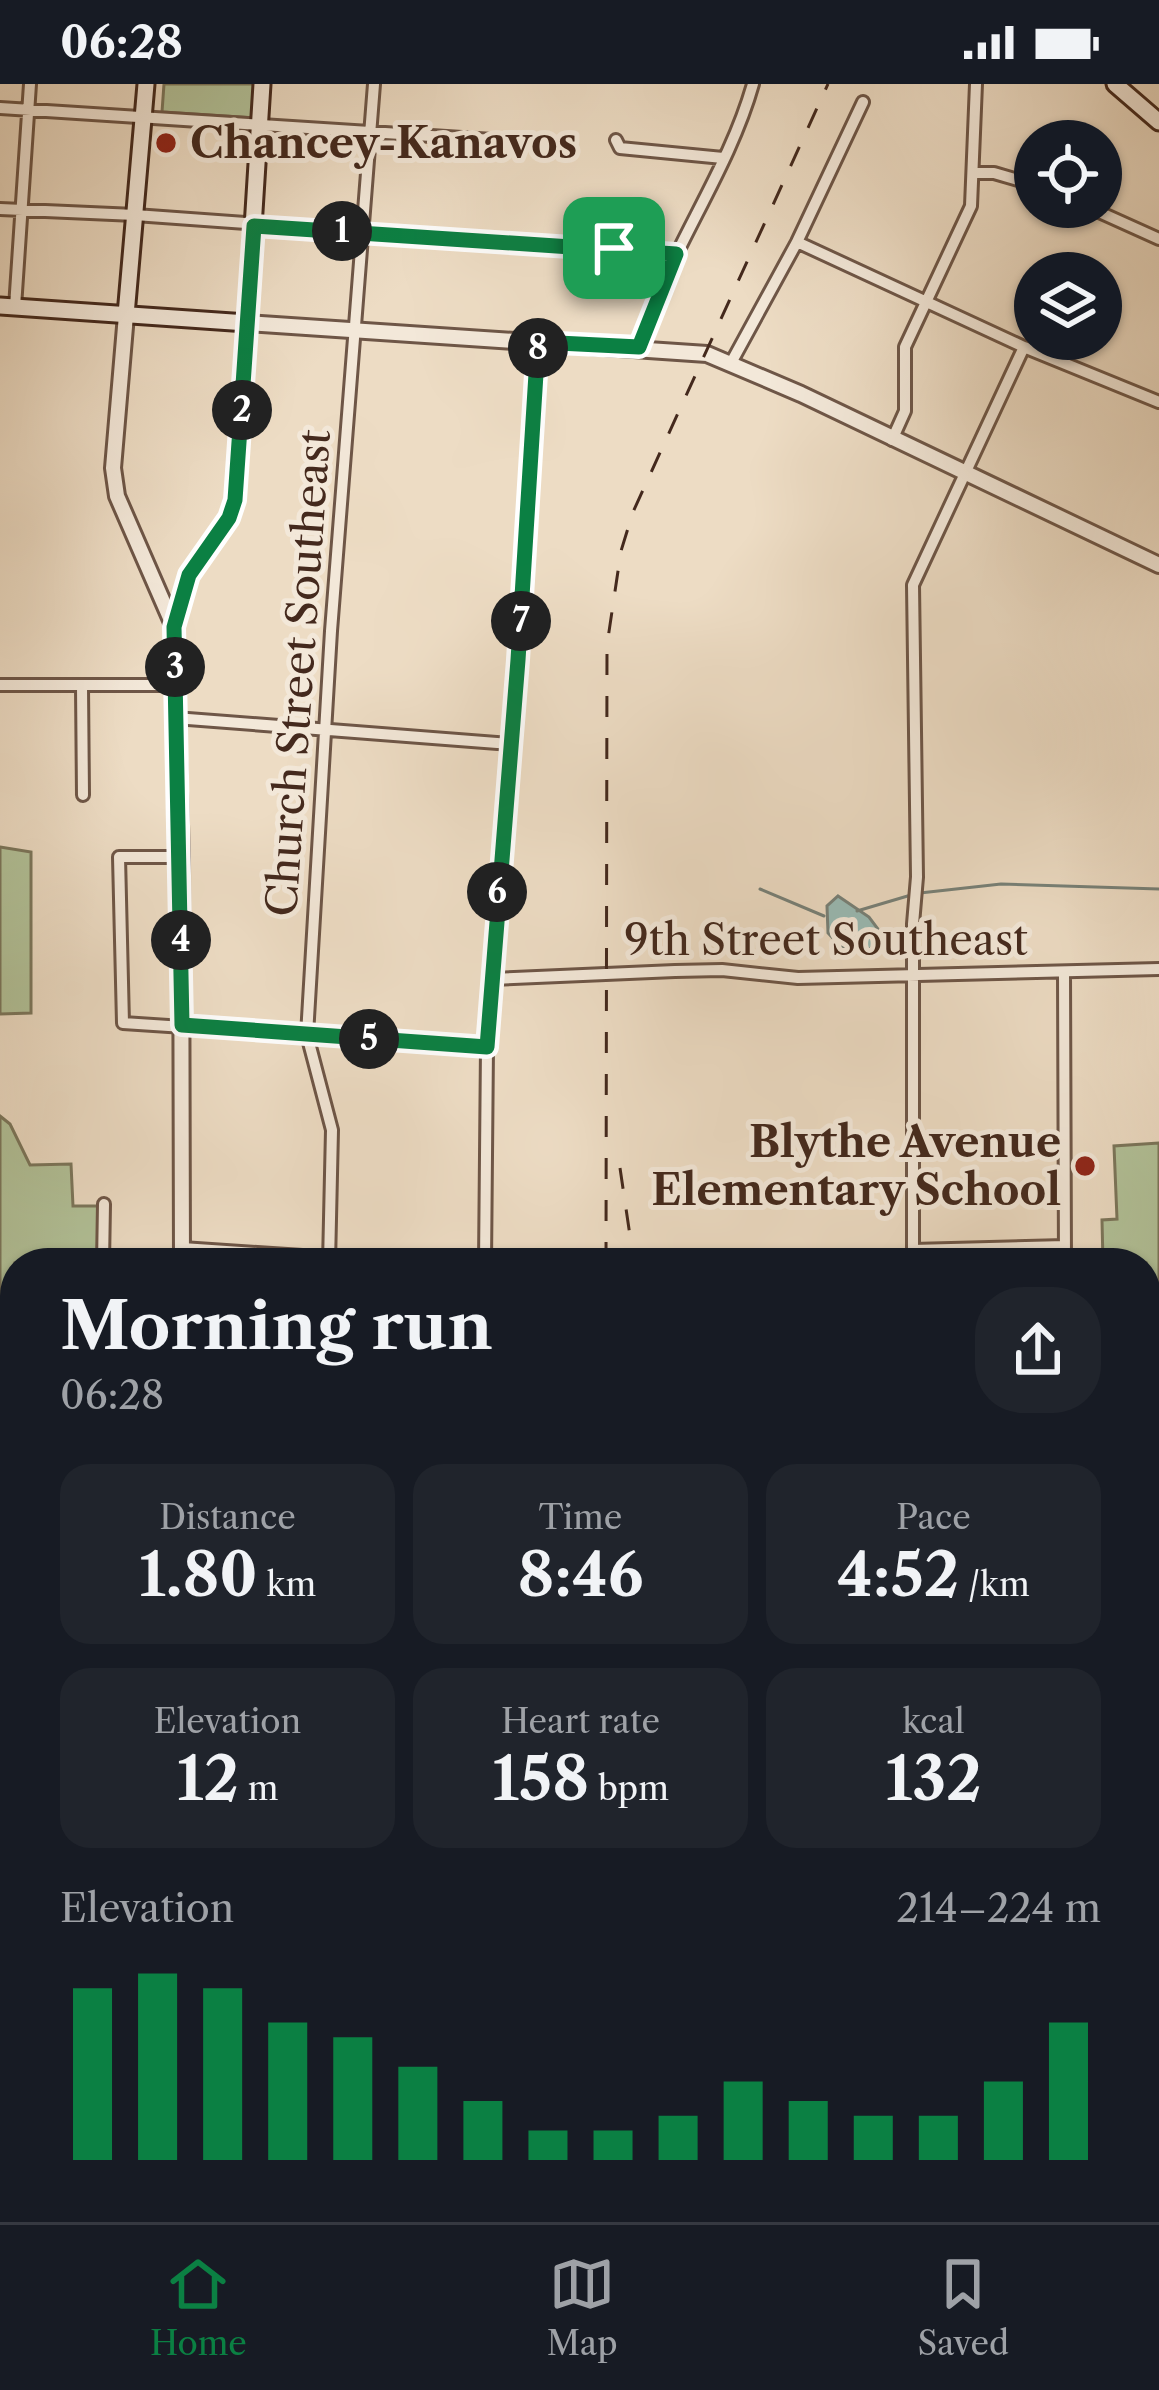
<!DOCTYPE html>
<html lang="en">
<head>
<meta charset="utf-8">
<style>
  :root { --surface:#171b24; --page:#20242c; --text:#f1f3f6; --muted:#9ea1a6; --line:#363941; --accent:#0b8043 }
  body { margin:0; font-family:"Libre Caslon Text",serif; background:var(--page); color:var(--text); height:100vh; display:flex; flex-direction:column; font-size:45px; white-space:nowrap }
  * { box-sizing:border-box; margin:0 }
  p { font-size:39px; color:var(--muted) }
  .icon { flex:none; width:66px; height:66px; fill:none; stroke:currentColor; stroke-width:2; stroke-linecap:round; stroke-linejoin:round }
  .map { position:relative; flex:1; overflow:hidden }
  .side { position:absolute; left:0px; top:1164px; width:1161px; height:975px; display:flex; flex-direction:column; background:var(--surface); border-radius:48px 48px 0 0; box-shadow:0 3px 9px #0004 }
  .side>* { flex:none }
  .controls { position:absolute; left:1014px; top:36px; display:grid; gap:24px }
  .controls a { display:grid; place-items:center; width:108px; height:108px; border-radius:50%; background:var(--surface); box-shadow:0 3px 9px #0004; font-size:60px }
  .pin { position:absolute; display:grid; place-items:center; width:102px; height:102px; color:#fff; margin:-51px; border-radius:24px; box-shadow:0 6px 18px #0006 }
  .km { position:absolute; width:60px; height:60px; margin:-30px; border-radius:50%; background:#222; color:#fff; font-size:33px; line-height:60px; text-align:center }
  .round { display:grid; place-items:center; flex:none; width:126px; height:126px; border-radius:48px; background:var(--page) }
  .headline { display:flex; align-items:center; justify-content:space-between; height:204px; padding:0 60px }
  h1 { font-size:66px; font-weight:700; line-height:90px }
  .stats { display:grid; grid-template-columns:repeat(3,1fr); gap:18px; height:204px; padding:12px 60px }
  .stats div { display:grid; align-content:center; border-radius:30px; background:var(--page); text-align:center }
  .stats b { font-size:60px; font-weight:700 }
  .stats small { font-size:33px; font-weight:400 }
  .stats p { font-size:33px }
  .chart { height:336px; padding:24px 60px }
  .chart p { display:flex; justify-content:space-between }
  .chart svg { width:100%; height:216px; margin-top:12px; stroke:var(--accent); stroke-width:6 }
  .status { display:flex; justify-content:space-between; align-items:center; height:84px; padding:0 60px; background:var(--surface); direction:ltr }
  .status svg { height:33px; fill:currentColor }
  .dock { display:flex; justify-content:space-around; align-items:center; height:168px; border-top:3px solid var(--line); background:var(--surface); font-size:33px; color:var(--muted) }
  .dock a { display:grid; justify-items:center; gap:6px }
  .dock .active { color:var(--accent) }
  .map>svg:first-child { display:block }
</style>
</head>
<body>
<div class="status"><b>06:28</b><svg viewBox="0 0 49 12"><path d="M0 12V9h3v3zM5 12V6h3v6zM10 12V3h3v9zM15 12V0h3v12zM26 1h20v11H26zM47 4h2v5h-2z"/></svg></div>
<div class="map">
<svg width="1159" height="2138" viewBox="0 0 1159 2138">
  <rect width="100%" height="100%" fill="#eddcc4"/>
  <filter id="stains"><feTurbulence type="fractalNoise" baseFrequency=".00167" numOctaves="4"/><feColorMatrix values="0 0 0 0 .2 0 0 0 0 .09 0 0 0 0 .02 0 0 0 .5 -.17"/></filter>
  <radialGradient id="worn" r=".72"><stop offset=".6" stop-color="#630" stop-opacity="0"/><stop offset="1" stop-color="#630" stop-opacity=".3"/></radialGradient>
  <path fill="#b2c299" stroke="#7b765b" stroke-width="3" d="M164,0H257L255,34L162,28Z
    M0,763L31,768V929L0,930Z
    M0,1032L10,1040L30,1081L71,1080L73,1122H101L100,1179H15V1584H0Z
    M1159,1059V1228H1146V1179H1103L1102,1136L1117,1135L1114,1062Z
    M0,1784L15,1892V2124H126L125,2138H0Z"/>
  <path fill="#99bbb5" stroke="#778178" stroke-width="3" d="M838,812L869,833L878,845L875,861L866,868L841,863L828,849L827,822Z"/>
  <g fill="none" stroke-linecap="round" stroke-linejoin="round">
    <path stroke="#778178" stroke-width="3" d="M760,805L824,832
      M920,809L1001,800L1159,805
      M857,827L911,811
      M739,2124L743,2138"/>
    <g stroke="#6e5647" stroke-width="16">
      <path id="minor" d="M0,24L493,56
        M616,56L620,64L723,74
        M975,89H994L1035,101
        M1088,123L1159,155
        M0,125L135,131L676,170
        M797,158L1024,263L1159,318
        M15,223L30,0
        M639,264C665,171 727,92 753,0
        M731,279L797,158L863,18
        M892,356L905,327V263L971,122L976,0
        M0,601H175
        M82,603L83,711
        M175,634L511,660
        M181,773H119L123,939L487,963
        M1064,888L1065,1179
        M492,895L675,887L722,886L798,894L1159,885
        M182,1164L408,1179
        M913,1166L1065,1162
        M103,1179L104,1120
        M329,1179L332,1046L307,951L331,547L374,0
        M485,1179L487,963L518,576L538,258
        M913,1179V840L917,793L913,501L1024,263
        M1146,1237H1159
        M1146,1482H1159
        M1146,1664L1159,1665
        M0,1684H15
        M1146,1849H1159
        M1060,2124V2138
        M304,2138V2124
        M885,2138V2124"/>
    </g>
    <g stroke="#6e5647" stroke-width="20">
      <path id="tertiary" d="M126,231L113,384L117,412L174,543
        M182,1179L181,773L174,543L189,491L229,434L234,416L247,239L707,270L801,310L1159,481
        M0,1590L15,1589
        M154,2138V2124"/>
    </g>
    <g stroke="#44291d" stroke-width="21">
      <path id="secondary" d="M1115,0L1159,38
        M0,222L247,239L262,0
        M126,231L146,0"/>
    </g>
    <use href="#minor" stroke="#f3e8d9" stroke-width="10"/>
    <use href="#tertiary" stroke="#f3e8d9" stroke-width="14"/>
    <use href="#secondary" stroke="#f3e8d9" stroke-width="15"/>
    <path stroke="#44291d" stroke-width="3" stroke-dasharray="21 21" stroke-linecap="butt" d="M620,1084L634,1179
      M606,1179L607,561L621,467L633,428L828,0
      M619,2124V2138
      M637,2124L638,2138
      M596,2138L598,2124"/>
  </g>
  <g fill="none" stroke-linecap="round" stroke-linejoin="round">
    <g stroke="#fff" stroke-width="24">
      <path id="route" d="M254,142L676,170L639,263L538,258L518,576L487,963L182,941L174,543L189,491L229,434L235,416Z"/>
    </g>
    <use href="#route" stroke="#0b8043" stroke-width="15"/>
  </g>
  <g fill="#8f2418" stroke="#f3e8d9" stroke-width="4.5">
    <circle cx="166" cy="59" r="12"/>
    <circle cx="1085" cy="1082" r="12"/>
  </g>
  <g text-anchor="middle" dominant-baseline="central" stroke-width="10" stroke-linejoin="round" paint-order="stroke">
    <g font-size="42" font-weight="bold" fill="#44291d" stroke="#f3e8d9" text-anchor="start">
      <text x="190" y="59">Chancey-Kanavos</text>
      <text x="1061" y="1058" text-anchor="end">Blythe Avenue<tspan x="1061" dy="48">Elementary School</tspan></text>
    </g>
    <g font-size="42" fill="#44291d" stroke="#f3e8d9">
      <text transform="translate(298 589) rotate(-86)">Church Street Southeast</text>
      <text x="826" y="856">9th Street Southeast</text>
    </g>
  </g>
  <rect width="100%" height="100%" filter="url(#stains)"/>
  <rect width="100%" height="100%" fill="url(#worn)"/>
</svg>
<div class="controls">
<a><svg class="icon" aria-label="locate" viewBox="0 0 24 24"><circle cx="12" cy="12" r="6"/><path d="M12 2v4M12 18v4M2 12h4M18 12h4"/></svg></a>
<a><svg class="icon" aria-label="layers" viewBox="0 0 24 24"><path d="M12 4l9 5-9 5-9-5zM3 14l9 5 9-5"/></svg></a>
</div>
<div class="pin" style="left:614px;top:164px;background:#1e9e55"><svg class="icon" aria-label="arrive" viewBox="0 0 24 24"><path d="M6 21V4h12l-3 4 3 4H6"/></svg></div>
<b class="km" style="left:342px;top:147px">1</b>
<b class="km" style="left:242px;top:326px">2</b>
<b class="km" style="left:175px;top:583px">3</b>
<b class="km" style="left:181px;top:856px">4</b>
<b class="km" style="left:369px;top:955px">5</b>
<b class="km" style="left:497px;top:808px">6</b>
<b class="km" style="left:521px;top:537px">7</b>
<b class="km" style="left:538px;top:264px">8</b>
<section class="side">
<div class="headline"><div><h1>Morning run</h1><p>06:28</p></div><a class="round"><svg class="icon" aria-label="share" viewBox="0 0 24 24"><path d="M12 15V3M7 8l5-5 5 5M5 13v7h14v-7"/></svg></a></div>
<div class="stats">
<div><p>Distance</p><b>1.80<small> km</small></b></div>
<div><p>Time</p><b>8:46</b></div>
<div><p>Pace</p><b>4:52<small> /km</small></b></div>
</div>
<div class="stats">
<div><p>Elevation</p><b>12<small> m</small></b></div>
<div><p>Heart rate</p><b>158<small> bpm</small></b></div>
<div><p>kcal</p><b>132</b></div>
</div>
<div class="chart"><p><span>Elevation</span>214–224 m</p>
<svg viewBox="0 0 160 44" preserveAspectRatio="none"><path d="M5 44V9M15 44V6M25 44V9M35 44V16M45 44V19M55 44V25M65 44V32M75 44V38M85 44V38M95 44V35M105 44V28M115 44V32M125 44V35M135 44V35M145 44V28M155 44V16"/></svg>
</div>
</section>
</div>
<nav class="dock">
<a class="active"><svg class="icon" aria-label="home" viewBox="0 0 24 24"><path d="M3 11l9-7 9 7M6 9v11h12V9"/></svg>Home</a>
<a><svg class="icon" aria-label="map" viewBox="0 0 24 24"><path d="M3 6l6-2 6 2 6-2v14l-6 2-6-2-6 2zM9 4v14M15 6v14"/></svg>Map</a>
<a><svg class="icon" aria-label="saved" viewBox="0 0 24 24"><path d="M7 4h10v16l-5-4-5 4z"/></svg>Saved</a>
</nav>
</body>
</html>
